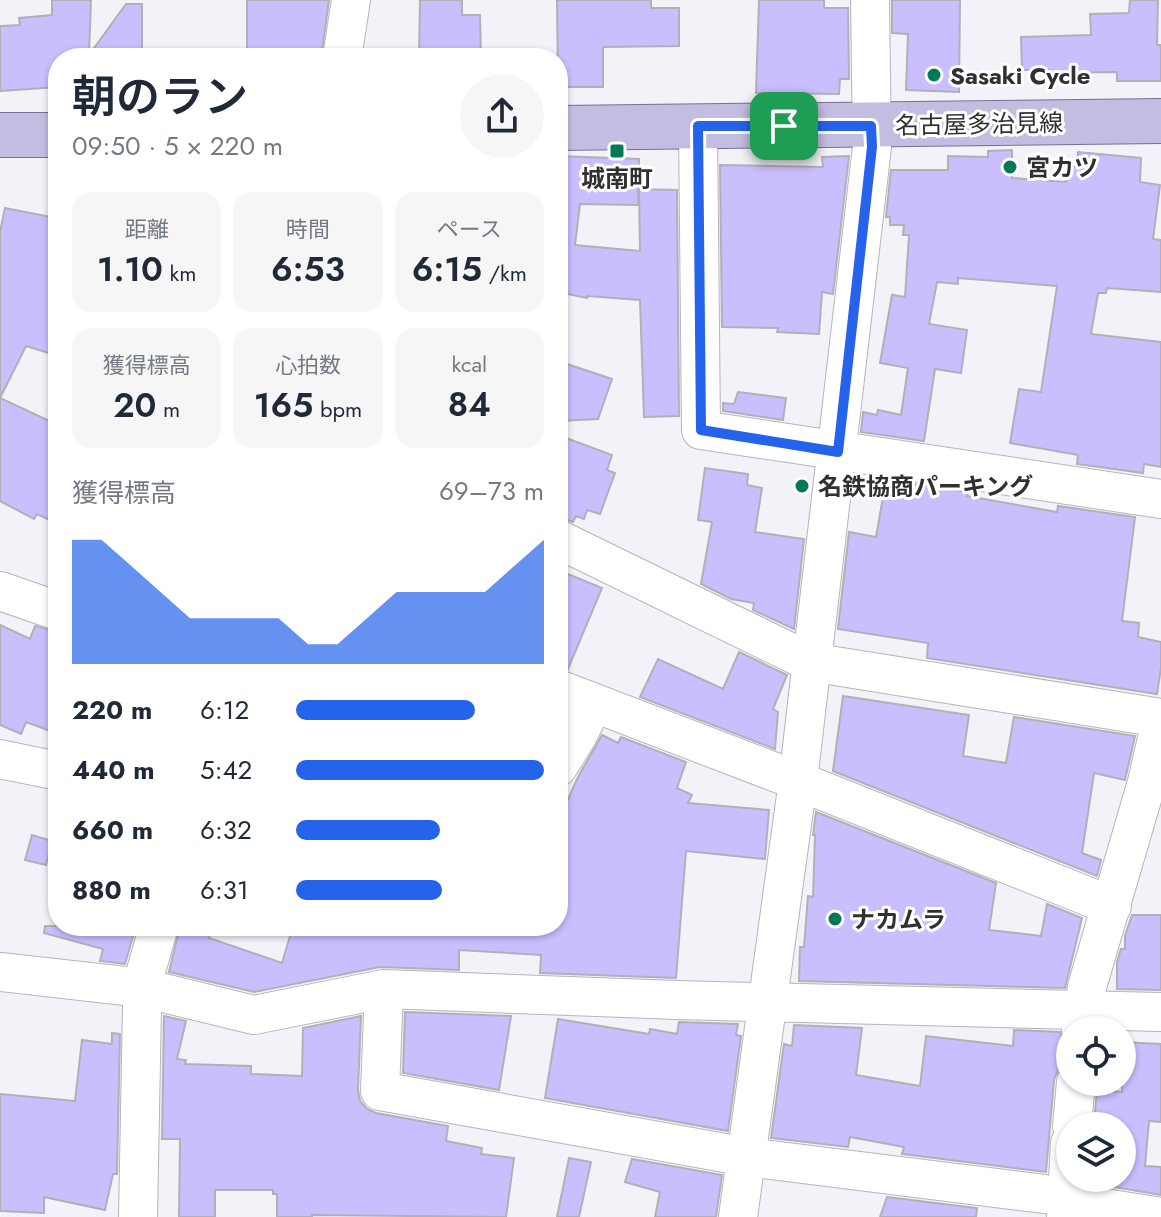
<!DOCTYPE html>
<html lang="ja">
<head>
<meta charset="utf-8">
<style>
  :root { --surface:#fff; --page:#f6f6f7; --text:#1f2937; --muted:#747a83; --accent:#2563eb }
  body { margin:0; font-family:Jost,"Noto Sans JP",sans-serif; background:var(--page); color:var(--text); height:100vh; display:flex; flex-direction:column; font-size:30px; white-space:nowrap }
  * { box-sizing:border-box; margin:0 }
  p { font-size:26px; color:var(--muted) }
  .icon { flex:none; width:44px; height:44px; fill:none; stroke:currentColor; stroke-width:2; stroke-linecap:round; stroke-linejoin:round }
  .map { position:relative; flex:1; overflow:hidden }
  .details { position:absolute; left:48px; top:48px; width:520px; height:888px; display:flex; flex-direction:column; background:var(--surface); border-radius:32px; box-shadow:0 2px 6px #0004 }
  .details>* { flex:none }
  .controls { position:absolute; left:1056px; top:1016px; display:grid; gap:16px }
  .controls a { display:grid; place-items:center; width:80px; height:80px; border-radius:50%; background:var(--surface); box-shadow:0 2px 6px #0004; font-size:40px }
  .pin { position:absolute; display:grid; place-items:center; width:68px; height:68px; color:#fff; margin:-34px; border-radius:16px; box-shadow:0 4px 12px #0006 }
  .round { display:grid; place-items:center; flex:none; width:84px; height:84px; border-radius:42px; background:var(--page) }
  .overview { display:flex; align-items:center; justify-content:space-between; height:136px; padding:0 24px }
  h1 { font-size:44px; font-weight:600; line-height:60px }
  .figures { display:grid; grid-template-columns:repeat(3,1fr); gap:12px; height:136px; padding:8px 24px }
  .figures div { display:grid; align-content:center; border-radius:20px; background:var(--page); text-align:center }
  .figures b { font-size:34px; font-weight:600 }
  .figures small { font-size:22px; font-weight:400 }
  .figures p { font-size:22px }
  .chart { height:224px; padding:16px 24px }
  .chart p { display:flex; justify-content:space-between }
  .chart svg { width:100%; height:144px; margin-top:8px; fill:var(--accent); opacity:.7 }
  ul { padding:0 24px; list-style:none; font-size:26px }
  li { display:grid; grid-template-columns:128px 96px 1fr; align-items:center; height:60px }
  li i { height:20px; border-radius:10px; background:var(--accent) }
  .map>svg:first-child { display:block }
</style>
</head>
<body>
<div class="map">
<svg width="1161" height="1217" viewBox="0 0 1161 1217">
  <rect width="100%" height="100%" fill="#f3f2f8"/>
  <path fill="#cabefe" stroke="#b1b0b6" stroke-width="2" d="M52,0H91L89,55L126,4H142V58H58V87L0,91V26L20,25L19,18L52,15Z
    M247,0H329L321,58H247Z
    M420,0H462V15H480L481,58H419Z
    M557,0H651V8H679V46L603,47V87H558Z
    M759,0H824V8H848L849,79H840L839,94L756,93Z
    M892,0H960L959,92L906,90L908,34L892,33Z
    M1130,0H1158L1157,45H1161V81H1117V72L1049,73V70H1022L1021,37L1091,35L1090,14L1129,13Z
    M1012,150V178L1066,182L1067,166L1077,167L1078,152L1141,158L1140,182L1160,185L1153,239L1161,240V292L1107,288L1106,293H1098L1091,334L1161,342V467L1144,464L1143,473L1077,464L1078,455L1010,443L1019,389L1041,392L1057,286L958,278V284L937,282L929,324L967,330L961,373L935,369L924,441L861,432L863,412L877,415L878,410L901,415L908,368L880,363L892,295L905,297L909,235H903L904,225H890V217H886L891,170H948V156L988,157V151Z
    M558,156L639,159L638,205L580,204L575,245L640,251L639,189L677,190L679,416L644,417L640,300L587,296V298L558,292Z
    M849,156L833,294L822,292L819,334L777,332L778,328L722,327L720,165L823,167L822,157Z
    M5,208L56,218L53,232L58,233V356L26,346L0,398V232Z
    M558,361L612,379L598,419L558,421Z
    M738,392L786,398L783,420L723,411V403L734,404Z
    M0,398L58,425V524L37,514L34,519L0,501Z
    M558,435L612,455L607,470L615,473L600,514L587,510L584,519L576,516L573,522L558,517Z
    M705,468L748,474L747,485L762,488L755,532L804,539L794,629L753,610L754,603L731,599L701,584L712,522L698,520Z
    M886,480L968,492L967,496L1057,512L1058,506L1135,517L1122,621L1139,623L1138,637L1161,642V668L1157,694L927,658L928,643L838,629L849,532L876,537Z
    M558,570L602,588L568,669L558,668Z
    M0,625L30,639L35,626L58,632V734L26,722L21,734L0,725Z
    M739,652L787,675L773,709L778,712L775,749L640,697L658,659L723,689Z
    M843,696L969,715L963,756L1006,763L1014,717L1135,736L1125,780L1094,773L1082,853L1101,860L1097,876L833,771Z
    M602,735L618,743L621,737L686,762L677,788L692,795L688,803L769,810L765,859L686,851L676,978L540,973L541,955L459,950V970L380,967L254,992L169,972L180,926H213L209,938L282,963L293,926H352V932L402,933V926H558V822L578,777Z
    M816,812L996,883L989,930L1041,936L1047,904L1082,918L1065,988L799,981L800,947H804L808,896L813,897L815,835H813Z
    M32,835L52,841L46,865L25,860Z
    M1132,915H1161V990L1117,989V962L1121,949H1125V936Z
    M45,926H136L125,964L100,961L103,949L44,933Z
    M405,1012L511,1016L499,1090L403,1073Z
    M164,1016L186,1021L177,1059L186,1060L185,1064L251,1066V1074L302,1076L303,1028L361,1016L358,1090L360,1101L367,1109L376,1113L448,1126L446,1141L482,1148L481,1154L514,1158L506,1217L312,1215V1217H277V1194H273V1190H215V1217H179L180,1139H162Z
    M558,1019L649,1034L650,1029L677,1034L679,1022L738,1024L736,1035L741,1036L728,1131L545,1098Z
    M794,1025L862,1028L856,1075L920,1086L926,1036L1013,1046L1014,1030L1060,1032L1065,1045L1064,1065L1058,1070L1054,1080L1046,1172L902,1154L904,1147L850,1137L848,1147L771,1138L784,1044L792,1046Z
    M112,1033L120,1034L117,1174H113L105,1210L44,1197V1213L0,1211V1094L75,1101L82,1040L112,1044Z
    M1122,1042L1161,1044V1122L1149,1121L1145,1166L1161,1167V1195L1114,1187L1115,1178H1122V1126L1094,1123L1097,1090L1122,1092Z
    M569,1158L591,1162L579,1217H557Z
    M632,1159L722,1175L716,1217H655L660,1192L625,1182Z
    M887,1197L977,1208L976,1217H880Z"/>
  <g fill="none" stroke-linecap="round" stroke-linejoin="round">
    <g stroke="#b5b5ba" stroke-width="40">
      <path id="minor" d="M342,58L351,0
        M698,126L701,430L1161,499
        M558,539L810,662L1161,718
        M0,591L58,611
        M558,689L798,781L1112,906
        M0,759L58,771
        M558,767L578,735L593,704
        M0,972L143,988L254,1015L384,989L677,1000L1161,1012
        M384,989L380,1091L747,1157L1068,1197
        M1081,1030L1087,987L1147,782L1161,721
        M1072,1126L1076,1082
        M1067,1202L1161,1217
        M138,1217L142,1008L146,971L159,926
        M738,1217L798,781L872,147L870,0
        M1066,1217L1070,1143"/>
    </g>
    <g stroke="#776f98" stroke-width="46">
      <path id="major" d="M558,128L1161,121
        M0,135H58"/>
    </g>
    <use href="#minor" stroke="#fff" stroke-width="38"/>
    <use href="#major" stroke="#c4bde2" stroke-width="44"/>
  </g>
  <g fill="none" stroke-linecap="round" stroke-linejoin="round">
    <g stroke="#fff" stroke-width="16">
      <path id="route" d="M698,126H871L872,147L838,452L701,430Z"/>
    </g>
    <use href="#route" stroke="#2563eb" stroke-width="10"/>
  </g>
  <g fill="#007956" stroke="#fff" stroke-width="3">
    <circle cx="934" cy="75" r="8"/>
    <rect x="609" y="143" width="16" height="16" rx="4"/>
    <circle cx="1010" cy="167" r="8"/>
    <circle cx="802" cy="486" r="8"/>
    <circle cx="835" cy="919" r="8"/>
  </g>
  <g text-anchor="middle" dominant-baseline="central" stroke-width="6" stroke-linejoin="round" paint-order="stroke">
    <g font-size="24" font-weight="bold" fill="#303032" stroke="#fff" text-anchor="start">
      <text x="950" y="75">Sasaki Cycle</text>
      <text x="1026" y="167">宮カツ</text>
      <text x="617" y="178" text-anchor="middle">城南町</text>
      <text x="818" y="486">名鉄協商パーキング</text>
      <text x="851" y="919">ナカムラ</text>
    </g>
    <g font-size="24" fill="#303032" stroke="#fff">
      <text transform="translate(979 124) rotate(-1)">名古屋多治見線</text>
    </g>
  </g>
</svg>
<div class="controls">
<a><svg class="icon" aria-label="locate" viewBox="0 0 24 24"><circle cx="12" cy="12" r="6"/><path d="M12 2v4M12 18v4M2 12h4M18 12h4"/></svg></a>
<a><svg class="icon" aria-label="layers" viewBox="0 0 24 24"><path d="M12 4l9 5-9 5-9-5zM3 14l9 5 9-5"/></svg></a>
</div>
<div class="pin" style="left:784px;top:126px;background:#1e9e55"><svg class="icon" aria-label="arrive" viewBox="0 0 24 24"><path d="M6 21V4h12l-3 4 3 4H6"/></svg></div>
<section class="details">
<div class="overview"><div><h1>朝のラン</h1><p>09:50 · 5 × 220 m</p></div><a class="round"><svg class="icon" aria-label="share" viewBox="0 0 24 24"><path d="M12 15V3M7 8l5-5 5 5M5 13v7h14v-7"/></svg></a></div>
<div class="figures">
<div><p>距離</p><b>1.10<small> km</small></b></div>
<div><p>時間</p><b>6:53</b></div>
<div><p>ペース</p><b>6:15<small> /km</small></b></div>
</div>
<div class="figures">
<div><p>獲得標高</p><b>20<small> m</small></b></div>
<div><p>心拍数</p><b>165<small> bpm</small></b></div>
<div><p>kcal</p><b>84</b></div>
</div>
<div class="chart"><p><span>獲得標高</span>69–73 m</p>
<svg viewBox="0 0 160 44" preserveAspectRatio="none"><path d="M0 44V6L10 6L20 14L30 22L40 30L50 30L60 30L70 30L80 38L90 38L100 30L110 22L120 22L130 22L140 22L150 14L160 6V44z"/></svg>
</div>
<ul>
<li><b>220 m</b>6:12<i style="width:72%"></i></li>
<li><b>440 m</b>5:42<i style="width:100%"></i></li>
<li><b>660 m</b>6:32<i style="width:58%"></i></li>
<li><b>880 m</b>6:31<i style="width:59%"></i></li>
</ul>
</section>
</div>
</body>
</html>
